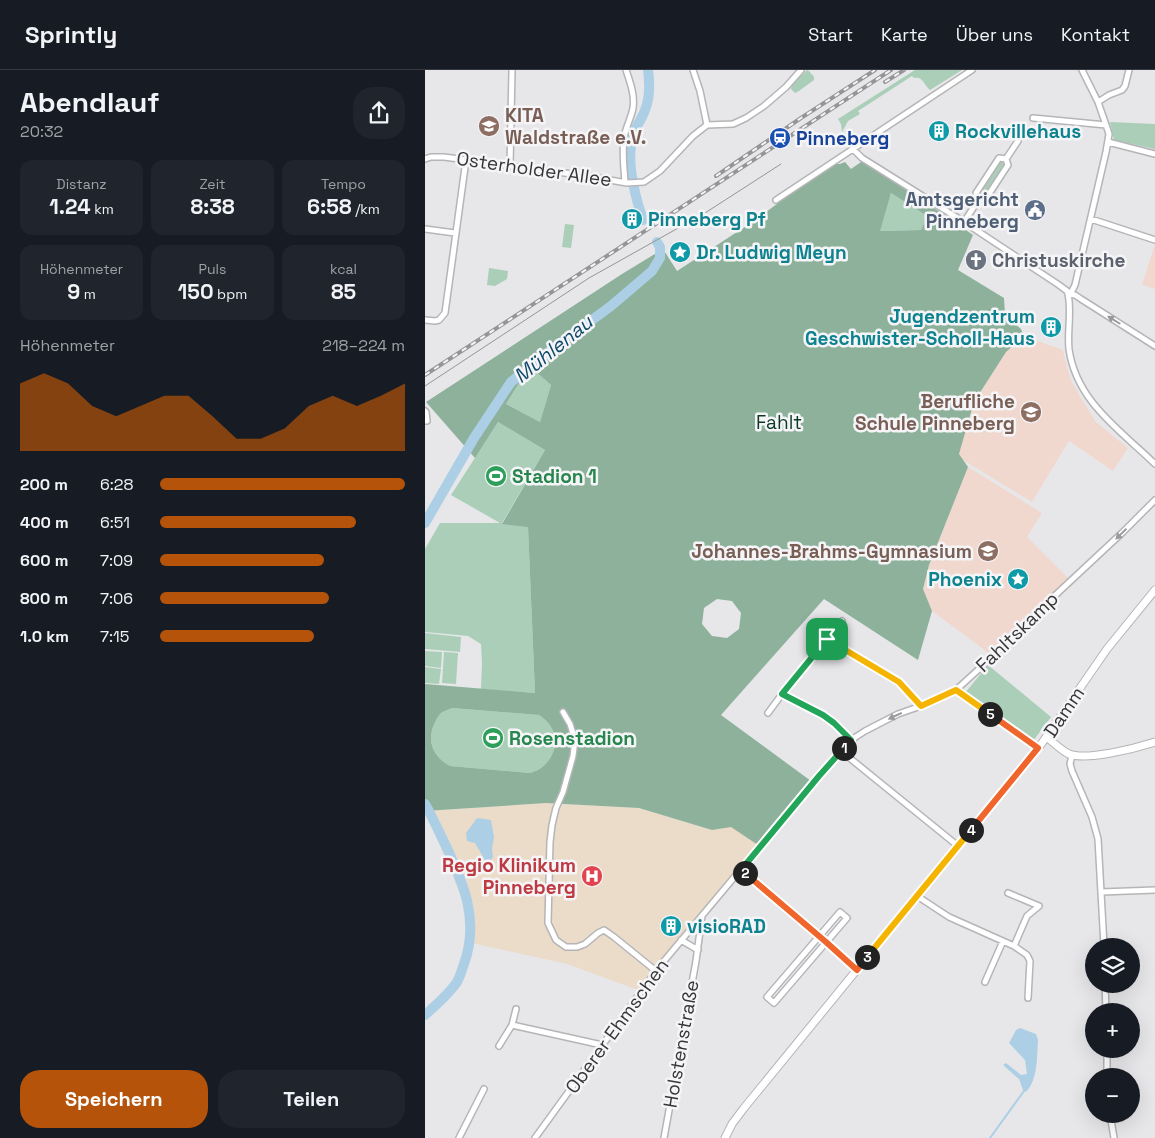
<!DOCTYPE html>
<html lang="de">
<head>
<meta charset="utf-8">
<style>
  :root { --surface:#171b24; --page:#20242c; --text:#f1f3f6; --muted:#9ea1a6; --line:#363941; --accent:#b45309 }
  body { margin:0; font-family:"Space Grotesk",sans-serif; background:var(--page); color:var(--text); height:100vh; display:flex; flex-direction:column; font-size:19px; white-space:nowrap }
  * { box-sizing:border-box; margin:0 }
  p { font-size:16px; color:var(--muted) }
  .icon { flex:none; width:28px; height:28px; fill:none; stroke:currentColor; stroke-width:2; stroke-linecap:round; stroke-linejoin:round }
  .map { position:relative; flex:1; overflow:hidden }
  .panel { display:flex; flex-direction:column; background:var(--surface); width:425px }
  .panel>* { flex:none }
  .buttons { position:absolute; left:660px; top:868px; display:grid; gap:10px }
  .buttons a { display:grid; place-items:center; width:55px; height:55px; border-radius:50%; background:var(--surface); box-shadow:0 5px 20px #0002; font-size:25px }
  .pin { position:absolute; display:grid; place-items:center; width:42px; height:42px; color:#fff; margin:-21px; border-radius:10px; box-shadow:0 2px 8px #0006 }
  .km { position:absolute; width:25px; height:25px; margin:-12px; border-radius:50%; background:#222; color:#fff; font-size:14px; line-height:25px; text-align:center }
  .round { display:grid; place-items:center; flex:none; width:52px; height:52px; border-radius:20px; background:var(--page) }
  .summary { display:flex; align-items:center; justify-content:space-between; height:85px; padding:0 20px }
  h1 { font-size:28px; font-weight:600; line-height:38px }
  .figures { display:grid; grid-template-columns:repeat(3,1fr); gap:8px; height:85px; padding:5px 20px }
  .figures div { display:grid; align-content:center; border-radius:12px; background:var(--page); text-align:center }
  .figures b { font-size:21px; font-weight:600 }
  .figures small { font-size:14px; font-weight:400 }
  .figures p { font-size:14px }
  .chart { height:140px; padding:10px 20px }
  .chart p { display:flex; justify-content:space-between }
  .chart svg { width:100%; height:90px; margin-top:5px; fill:var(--accent); opacity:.7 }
  .cta { display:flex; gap:10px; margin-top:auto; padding:10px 20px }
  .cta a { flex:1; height:58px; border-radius:20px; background:var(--accent); color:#fff; font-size:20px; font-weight:600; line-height:58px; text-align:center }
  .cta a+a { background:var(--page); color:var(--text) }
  ul { padding:0 20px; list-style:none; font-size:16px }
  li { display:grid; grid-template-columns:80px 60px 1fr; align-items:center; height:38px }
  li i { height:12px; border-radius:6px; background:var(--accent) }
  header { display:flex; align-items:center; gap:30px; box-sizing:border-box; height:70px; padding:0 25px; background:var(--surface); border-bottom:1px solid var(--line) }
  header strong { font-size:24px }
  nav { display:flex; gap:28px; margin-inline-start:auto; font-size:18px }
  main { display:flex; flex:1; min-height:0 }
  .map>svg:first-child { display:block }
</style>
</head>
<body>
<header>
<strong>Sprintly</strong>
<nav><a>Start</a><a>Karte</a><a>Über uns</a><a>Kontakt</a></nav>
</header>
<main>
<section class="panel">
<div class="summary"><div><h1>Abendlauf</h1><p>20:32</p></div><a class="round"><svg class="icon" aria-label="share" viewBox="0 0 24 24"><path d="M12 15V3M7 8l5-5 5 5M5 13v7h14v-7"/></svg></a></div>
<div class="figures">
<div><p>Distanz</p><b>1.24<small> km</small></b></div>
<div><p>Zeit</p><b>8:38</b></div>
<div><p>Tempo</p><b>6:58<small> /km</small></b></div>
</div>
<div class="figures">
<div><p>Höhenmeter</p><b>9<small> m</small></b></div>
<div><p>Puls</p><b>150<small> bpm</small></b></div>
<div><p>kcal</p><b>85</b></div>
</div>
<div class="chart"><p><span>Höhenmeter</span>218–224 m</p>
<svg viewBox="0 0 160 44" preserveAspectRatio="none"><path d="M0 44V11L10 6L20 11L30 22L40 27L50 22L60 17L70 17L80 27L90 38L100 38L110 33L120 22L130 17L140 22L150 17L160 11V44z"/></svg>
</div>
<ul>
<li><b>200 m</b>6:28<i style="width:100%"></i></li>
<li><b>400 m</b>6:51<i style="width:80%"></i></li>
<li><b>600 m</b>7:09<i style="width:67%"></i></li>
<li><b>800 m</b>7:06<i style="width:69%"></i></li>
<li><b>1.0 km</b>7:15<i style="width:63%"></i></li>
</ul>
<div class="cta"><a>Speichern</a><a>Teilen</a></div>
</section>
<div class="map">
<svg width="730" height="1068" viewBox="0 0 730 1068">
  <rect width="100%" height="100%" fill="#e7e7ea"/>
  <path fill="#f0d8ce" d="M730,174V219L717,215Z
    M599,266L638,280L641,293L646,310L656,328L671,352L703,378L688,401L644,371L607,432L538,390L534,384L549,332L581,282Z
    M543,397L617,443L602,467L644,509L565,584L507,541L498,519L504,495Z"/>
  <path fill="#ebdbc9" d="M121,733L214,738L287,760L306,756L333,775L247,878L213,920L142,894L42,872L40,837L1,741Z"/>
  <path fill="#aaceb8" d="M382,0L384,1L389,7V10L374,21L370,23L366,19L367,15Z
    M490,0H537L505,20C499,15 498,6 489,8L487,6L433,41L435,44L423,51L417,62L416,54L413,49Z
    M685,52L730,54V79L689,70Z
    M577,90L580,91L581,96L561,126L555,127L554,122L575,91Z
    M466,123L502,146L496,160L454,161Z
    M140,154L149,155L146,178L137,177Z
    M64,198L83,201L82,209L70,216L62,215Z
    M106,301L111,302L126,315L115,352L81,334L94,313Z
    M73,352L120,380L77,453L103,456L110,623L56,619L57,593L56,574L43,566L0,562V479L15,453H75L26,425Z
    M0,563L36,567L35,582L0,579Z
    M0,581L17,582L16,598L0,596Z
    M19,582L33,583L31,614L17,613Z
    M563,595L626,647L608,671L540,623Z
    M0,597L16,599L14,614L0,613Z
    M27,638L114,645C120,649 126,655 129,663C134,680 122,699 105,703L25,696C10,688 2,674 8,657C10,652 12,647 16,643C19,641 23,640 27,638Z"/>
  <path fill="#8db19b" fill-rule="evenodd" d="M439,90L548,165L533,200L579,228L580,245L596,259L599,266L581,282L549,332L534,384L543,397L504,495L498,519L507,541L493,590L399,529L296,645L386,711L333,775L306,757L287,760L214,738L121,733L0,741V614L110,623L103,457L77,454L120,380L73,352L50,388L1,332L197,204L238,179L252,201L329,151L406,94H415L420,92L426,99ZM466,123L502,146L496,160L455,161ZM106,301L109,303L111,302L126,315L115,352L81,334L94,313ZM292,529L307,531L316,543L314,559L302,568L287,566L277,554L279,538ZM27,638L114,645C120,649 126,655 129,663C134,680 122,699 105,703L25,696C10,688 2,674 8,657C10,652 12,647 16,643C19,641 23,640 27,638Z"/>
  <path fill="#accfe6" d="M52,748L66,750L69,767L67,779L68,787L65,791L61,792L50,773L42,771L41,763Z
    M595,958L611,964L613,970C612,985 613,1010 601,1022L598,1020L594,1009L578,995L581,993L596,1005L602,1004L600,990L584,973L591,960Z"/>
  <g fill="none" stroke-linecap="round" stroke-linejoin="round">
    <path stroke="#accfe6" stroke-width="2" d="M565,1068L599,1021"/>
    <path stroke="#accfe6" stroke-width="10" d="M218,150C210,126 200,87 209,63C211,57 215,51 218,45C225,30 225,16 223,0
      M0,453L49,368L86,312L126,280L186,236L227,201L235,188V177L232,172
      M0,734C7,746 13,760 19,772C38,812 55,849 39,894C37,899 35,907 32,912C24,924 11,935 0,945"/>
    <g stroke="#b5b5b8" stroke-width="8">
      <path id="street" d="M268,0L275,21L282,55
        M673,32L684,25L697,20L700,16L704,0
        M608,48L681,55
        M683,72L730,84
        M428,79L437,88L539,152L634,215L642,221L643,224L650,225L656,229L730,276
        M0,89L6,87H19L162,106L202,113L219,112L235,101L268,66L282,55L308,54L321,48L339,36L361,17L376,0
        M581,89L593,71
        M85,96L87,0
        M200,112C199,98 197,83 199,69C200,58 206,49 208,38C210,25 205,12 201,0
        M554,129L551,123L574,88L581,89
        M351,130L547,0
        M666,149L730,170
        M539,152L554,129L560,130L583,95L581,89
        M0,159L30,163
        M643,224L647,221L650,215L681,82L684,64L681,55L673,32L657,0
        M643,224C647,242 642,261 644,279C651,331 695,360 730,394
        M0,250L10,251L14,250L20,243L41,90
        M0,341L1,342L2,351H0
        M401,569L474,613L496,636
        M531,620L613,678
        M357,624L398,645L409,653L426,670
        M138,642L145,654L150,670L148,686L138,722L131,738L127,755L125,772L123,853L131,870L141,877H152L160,874L173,863L179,860L189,867L231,901
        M343,643L357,624L417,551
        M416,681L533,776
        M647,685L645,694L647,701L667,747L673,769L679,876
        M316,800L401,873L432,900
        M676,822L730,820
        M583,823L614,836L602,846L589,876
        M492,826L524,847L589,876L602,885L605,891L603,928
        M415,842L422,848L349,933L342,927Z
        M256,870L273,880
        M560,912L578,871
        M680,914L681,941
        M87,955L177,975
        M74,976L87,955L91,939
        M682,979V1006
        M685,1044L689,1068
        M34,1068L59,1019
        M110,1068L234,897L394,706L426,670L440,661L473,644L496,636L531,620L565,589L623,532L698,462L730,430
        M239,1068L271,891L277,846"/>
    </g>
    <g stroke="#b5b5b8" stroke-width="9">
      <path id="secondary" d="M622,667C629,673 636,680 644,684C662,691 711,678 730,672
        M300,1068L307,1054L319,1038L617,673L682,579L730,520"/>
    </g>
    <use href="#street" stroke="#fff" stroke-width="5"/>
    <use href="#secondary" stroke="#fff" stroke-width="7"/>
    <path stroke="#959597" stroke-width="1" d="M0,316L164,208L280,143L356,94"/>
    <g stroke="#959597" stroke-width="4">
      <path id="rail" d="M460,12L479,0
        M291,106L376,48L450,0
        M0,305L466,0"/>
    </g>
    <use href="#rail" stroke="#f5f4f7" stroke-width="2" stroke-dasharray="5.5" stroke-linecap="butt"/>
  </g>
  <defs><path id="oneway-solid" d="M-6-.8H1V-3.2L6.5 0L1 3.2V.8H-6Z" transform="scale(1.25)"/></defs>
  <g fill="#9a9a9b">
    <use href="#oneway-solid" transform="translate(689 250) rotate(-148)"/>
    <use href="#oneway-solid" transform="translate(696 464) rotate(136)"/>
    <use href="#oneway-solid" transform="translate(470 646) rotate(155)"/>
  </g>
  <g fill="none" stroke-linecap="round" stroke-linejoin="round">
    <g stroke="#fff" stroke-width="10">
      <path id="split-1" d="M402,569L357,624L398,645L409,653L426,670L419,678"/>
    </g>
    <g stroke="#fff" stroke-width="10">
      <path id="split-2" d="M320,803L316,800L394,706L419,678"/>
    </g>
    <g stroke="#fff" stroke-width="10">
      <path id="split-3" d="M320,803L401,872L432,900L442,887"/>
    </g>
    <g stroke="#fff" stroke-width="10">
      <path id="split-4" d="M442,887L546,760"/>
    </g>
    <g stroke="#fff" stroke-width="10">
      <path id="split-5" d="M546,760L613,678L565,644"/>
    </g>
    <g stroke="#fff" stroke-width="10">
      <path id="split-6" d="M402,569L474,612L496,636L531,620L565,644"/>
    </g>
    <use href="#split-1" stroke="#22a559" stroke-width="6"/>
    <use href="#split-2" stroke="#22a559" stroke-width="6"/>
    <use href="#split-3" stroke="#f0652b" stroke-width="6"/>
    <use href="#split-4" stroke="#f5b400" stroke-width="6"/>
    <use href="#split-5" stroke="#f0652b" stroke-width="6"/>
    <use href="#split-6" stroke="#f5b400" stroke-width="6"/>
  </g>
  <defs>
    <g id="school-disc" transform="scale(1.125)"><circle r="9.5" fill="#8d6e63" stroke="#f5f4f7"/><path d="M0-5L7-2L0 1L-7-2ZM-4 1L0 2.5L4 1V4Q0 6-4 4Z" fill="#fff"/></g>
    <g id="building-disc" transform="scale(1.125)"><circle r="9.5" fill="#0f9aa8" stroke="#f5f4f7"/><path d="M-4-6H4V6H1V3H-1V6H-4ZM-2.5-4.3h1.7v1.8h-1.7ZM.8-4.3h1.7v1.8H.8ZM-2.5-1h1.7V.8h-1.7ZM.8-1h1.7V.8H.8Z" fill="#fff"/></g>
    <g id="station-disc" transform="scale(1.125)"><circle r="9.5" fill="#1a4fb4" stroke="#f5f4f7"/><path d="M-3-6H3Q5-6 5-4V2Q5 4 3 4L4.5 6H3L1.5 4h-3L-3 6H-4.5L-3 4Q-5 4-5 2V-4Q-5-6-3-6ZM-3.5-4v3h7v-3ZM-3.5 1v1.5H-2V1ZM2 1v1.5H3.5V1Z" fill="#fff"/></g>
    <g id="civic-disc" transform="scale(1.125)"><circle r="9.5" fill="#5c6f8a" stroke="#f5f4f7"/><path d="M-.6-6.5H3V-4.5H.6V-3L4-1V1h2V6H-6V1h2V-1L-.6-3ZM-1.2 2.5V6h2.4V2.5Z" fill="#fff"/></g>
    <g id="sight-disc" transform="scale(1.125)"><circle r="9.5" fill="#0f9aa8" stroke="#f5f4f7"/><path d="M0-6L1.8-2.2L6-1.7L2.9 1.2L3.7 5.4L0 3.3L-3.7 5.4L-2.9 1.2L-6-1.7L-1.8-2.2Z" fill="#fff"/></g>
    <g id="church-disc" transform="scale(1.125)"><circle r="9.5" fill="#6b7280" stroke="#f5f4f7"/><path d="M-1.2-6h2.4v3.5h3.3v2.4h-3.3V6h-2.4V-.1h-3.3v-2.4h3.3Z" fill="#fff"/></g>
    <g id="stadium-disc" transform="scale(1.125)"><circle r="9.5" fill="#2e9e5b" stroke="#f5f4f7"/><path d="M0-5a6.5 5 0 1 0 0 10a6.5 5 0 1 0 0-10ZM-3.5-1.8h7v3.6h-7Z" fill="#fff"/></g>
    <g id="hospital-disc" transform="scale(1.125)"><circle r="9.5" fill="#e0444e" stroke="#f5f4f7"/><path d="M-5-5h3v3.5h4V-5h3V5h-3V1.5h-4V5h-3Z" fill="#fff"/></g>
  </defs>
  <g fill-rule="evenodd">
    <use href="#school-disc" x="64" y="56"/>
    <use href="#building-disc" x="514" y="61"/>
    <use href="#station-disc" x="355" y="68"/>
    <use href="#civic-disc" x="610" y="140"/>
    <use href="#building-disc" x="207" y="149"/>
    <use href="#sight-disc" x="255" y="182"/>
    <use href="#church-disc" x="551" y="190"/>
    <use href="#building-disc" x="626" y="257"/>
    <use href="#school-disc" x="606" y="342"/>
    <use href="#stadium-disc" x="71" y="406"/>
    <use href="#school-disc" x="563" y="481"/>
    <use href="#sight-disc" x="593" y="509"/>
    <use href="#stadium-disc" x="68" y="668"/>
    <use href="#hospital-disc" x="167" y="806"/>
    <use href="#building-disc" x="246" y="856"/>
  </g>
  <g text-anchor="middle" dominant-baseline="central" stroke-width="5" stroke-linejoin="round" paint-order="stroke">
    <g font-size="19" font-weight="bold" fill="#785e54" stroke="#f5f4f7" text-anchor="end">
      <text x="80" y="45" text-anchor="start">KITA<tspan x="80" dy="22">Waldstraße e.V.</tspan></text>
      <text x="590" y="331">Berufliche<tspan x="590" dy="22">Schule Pinneberg</tspan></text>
      <text x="547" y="481">Johannes-Brahms-Gymnasium</text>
    </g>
    <g font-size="19" font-weight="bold" fill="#0d838f" stroke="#f5f4f7" text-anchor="start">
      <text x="530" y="61">Rockvillehaus</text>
      <text x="223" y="149">Pinneberg Pf</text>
      <text x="271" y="182">Dr. Ludwig Meyn</text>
      <text x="610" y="246" text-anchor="end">Jugendzentrum<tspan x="610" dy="22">Geschwister-Scholl-Haus</tspan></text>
      <text x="577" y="509" text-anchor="end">Phoenix</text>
      <text x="262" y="856">visioRAD</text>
    </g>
    <g font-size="19" font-weight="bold" fill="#164399" stroke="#f5f4f7" text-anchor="start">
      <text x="371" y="68">Pinneberg</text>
    </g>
    <g font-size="19" fill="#363637" stroke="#f5f4f7">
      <text transform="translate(109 99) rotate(8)">Osterholder Allee</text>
      <text transform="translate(592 562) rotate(-44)">Fahltskamp</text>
      <text transform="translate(639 642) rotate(-56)">Damm</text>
      <text transform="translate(192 956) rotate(-54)">Oberer Ehmschen</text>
      <text transform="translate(256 974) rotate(-80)">Holstenstraße</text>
    </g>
    <g font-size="19" font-weight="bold" fill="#4e5e75" stroke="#f5f4f7" text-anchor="end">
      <text x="594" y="129">Amtsgericht<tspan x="594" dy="22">Pinneberg</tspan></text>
    </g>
    <g font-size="19" font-weight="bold" fill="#5b616d" stroke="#f5f4f7" text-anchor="start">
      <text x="567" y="190">Christuskirche</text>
    </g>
    <g font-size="19" fill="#0a3a24" stroke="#f5f4f7">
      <text x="354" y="352">Fahlt</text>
    </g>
    <g font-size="19" font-weight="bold" fill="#27864d" stroke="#f5f4f7" text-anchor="start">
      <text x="87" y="406">Stadion 1</text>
      <text x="84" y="668">Rosenstadion</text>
    </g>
    <g font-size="19" font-weight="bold" fill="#be3a42" stroke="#f5f4f7" text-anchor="end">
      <text x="151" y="795">Regio Klinikum<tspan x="151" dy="22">Pinneberg</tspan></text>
    </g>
    <g font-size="20" font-style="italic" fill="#0e4a6b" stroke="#f5f4f7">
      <text transform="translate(128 279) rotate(-39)">Mühlenau</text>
    </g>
  </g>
</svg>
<div class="buttons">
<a><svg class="icon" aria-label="layers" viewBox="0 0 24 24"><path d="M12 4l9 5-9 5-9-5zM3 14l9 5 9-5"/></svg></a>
<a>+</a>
<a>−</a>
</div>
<div class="pin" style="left:402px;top:569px;background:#1e9e55"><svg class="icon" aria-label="arrive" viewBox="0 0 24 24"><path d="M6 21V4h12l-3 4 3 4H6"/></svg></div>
<b class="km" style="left:419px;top:678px">1</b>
<b class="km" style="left:320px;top:803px">2</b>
<b class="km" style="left:442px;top:887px">3</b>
<b class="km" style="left:546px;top:760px">4</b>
<b class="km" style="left:565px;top:644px">5</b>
</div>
</main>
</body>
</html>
